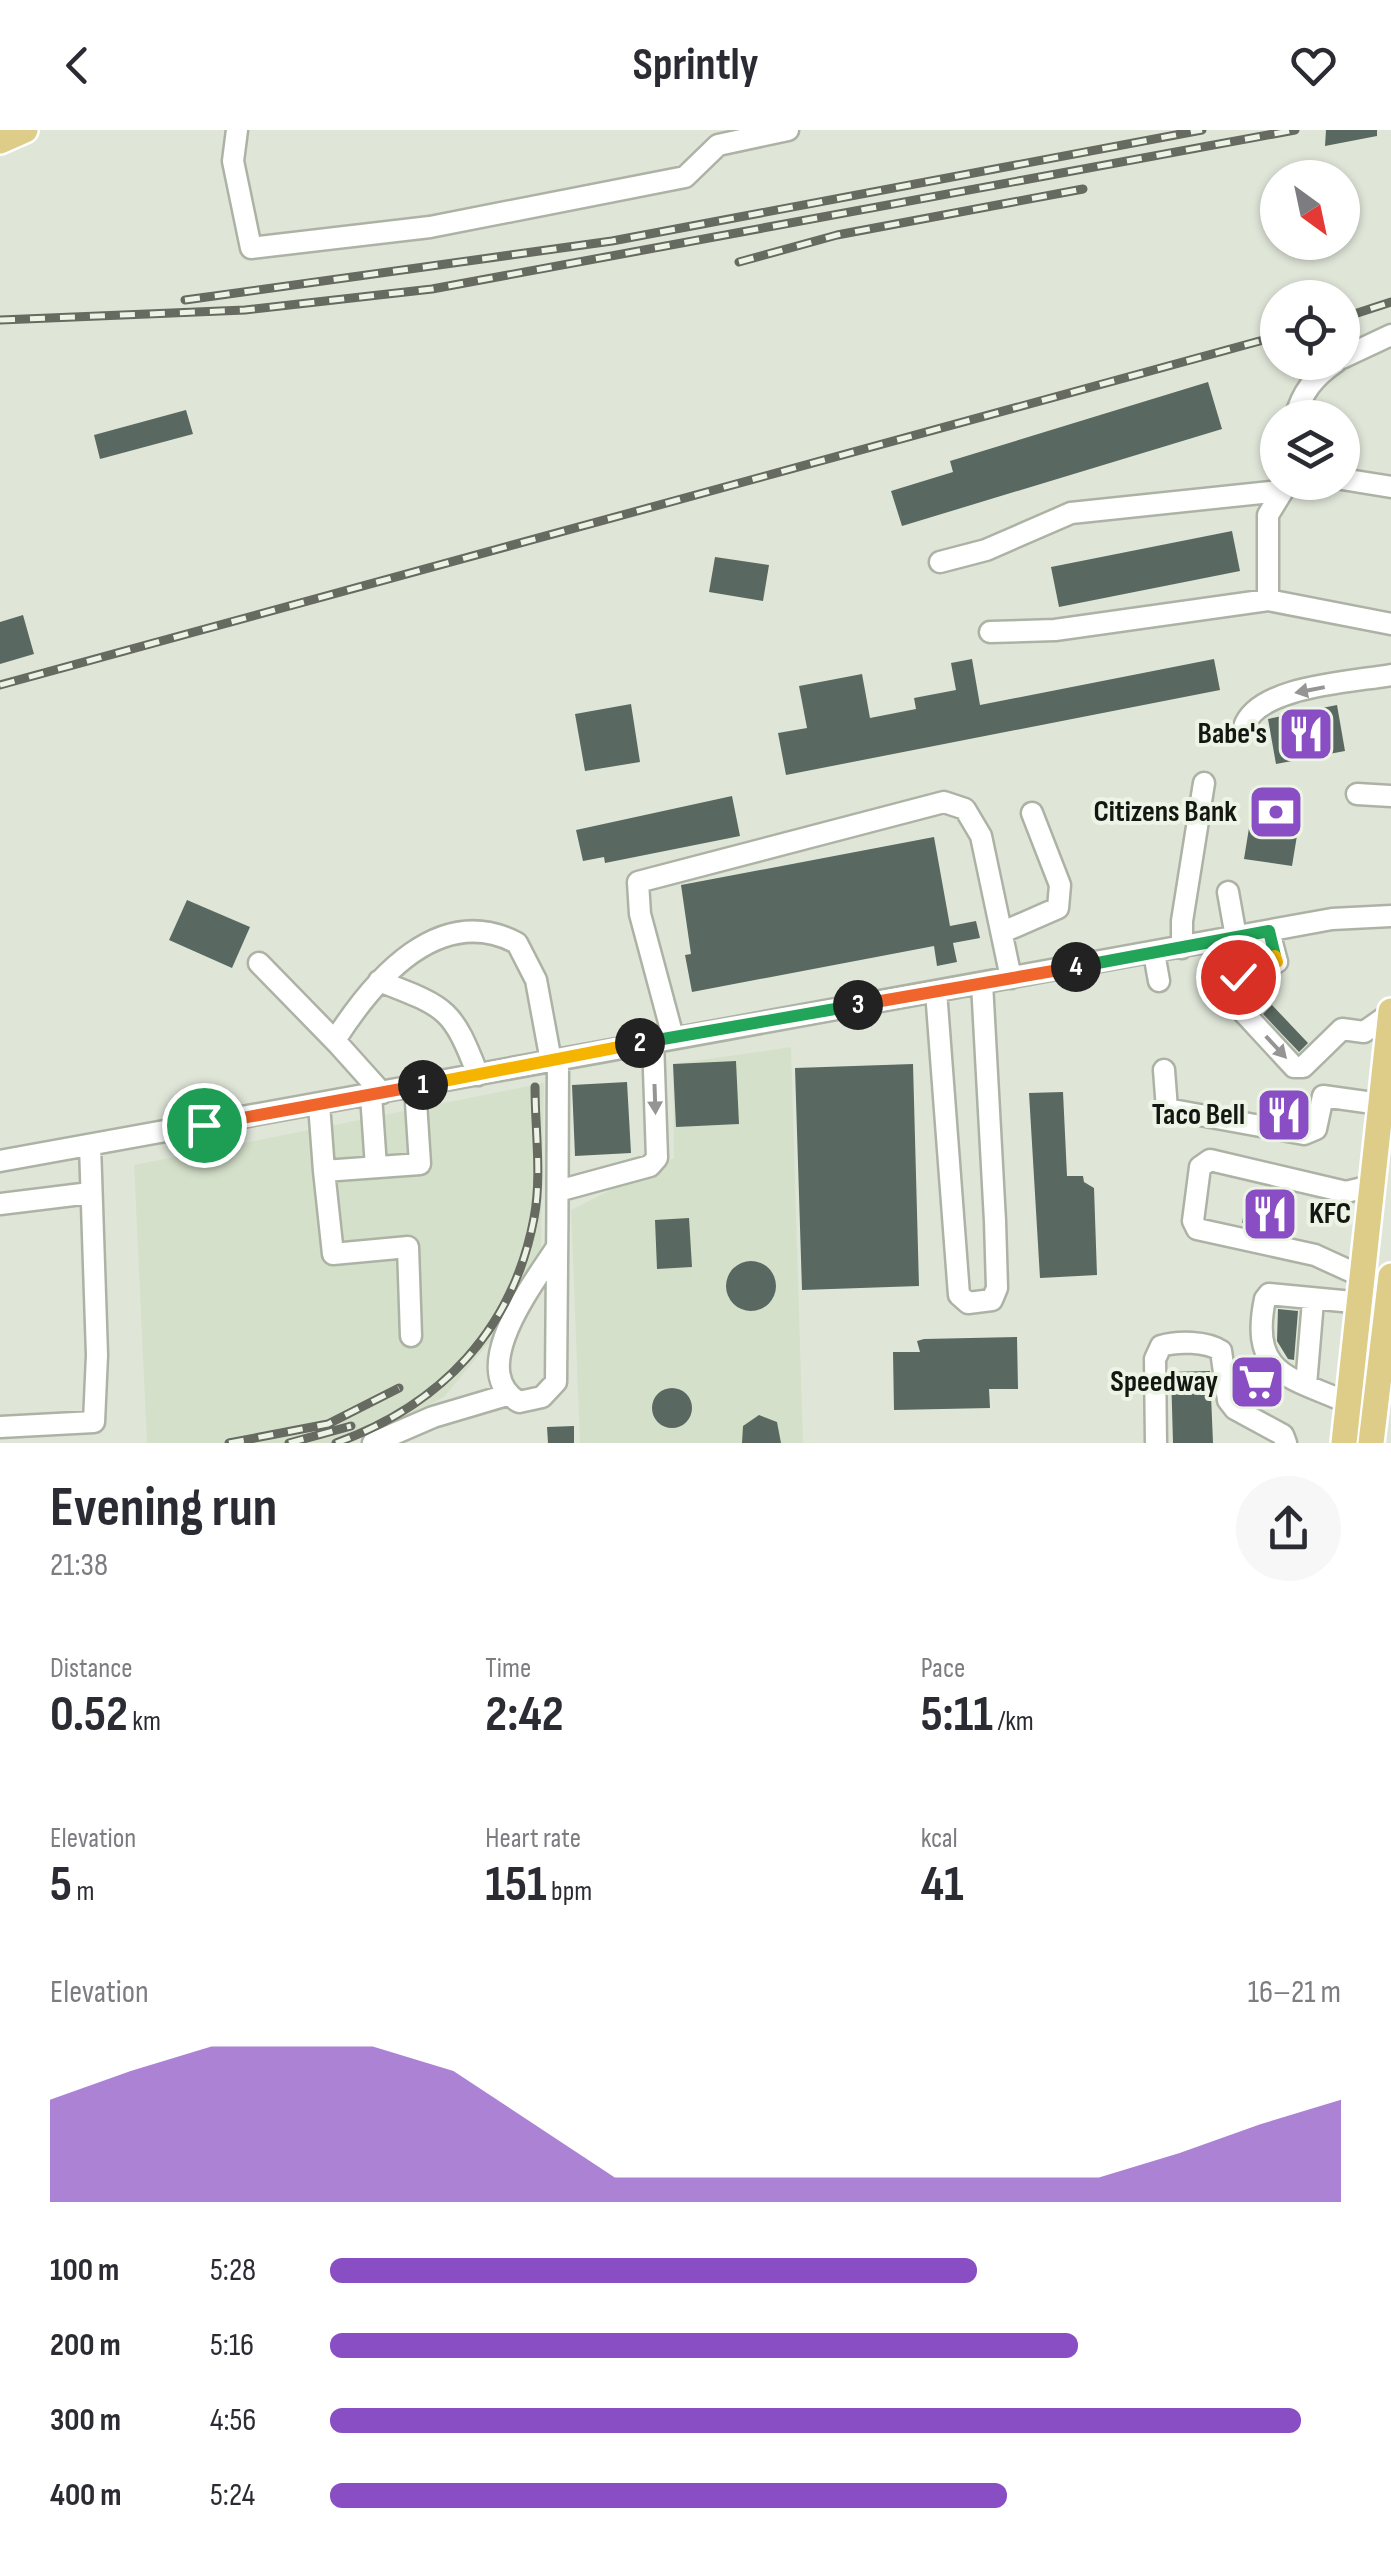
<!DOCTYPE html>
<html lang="en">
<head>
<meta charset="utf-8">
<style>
  :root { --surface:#fff; --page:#f7f7f7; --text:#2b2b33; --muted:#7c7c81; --accent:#8a4ec4 }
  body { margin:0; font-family:"Sofia Sans Condensed",sans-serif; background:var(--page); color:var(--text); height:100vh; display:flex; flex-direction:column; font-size:38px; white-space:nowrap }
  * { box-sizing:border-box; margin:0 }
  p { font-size:32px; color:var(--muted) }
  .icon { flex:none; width:55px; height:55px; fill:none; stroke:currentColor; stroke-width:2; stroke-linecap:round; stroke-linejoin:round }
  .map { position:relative; height:1313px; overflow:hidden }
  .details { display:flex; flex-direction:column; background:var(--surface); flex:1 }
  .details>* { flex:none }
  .needle { width:65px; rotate:147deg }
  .tools { position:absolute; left:1260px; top:30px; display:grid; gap:20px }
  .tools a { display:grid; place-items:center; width:100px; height:100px; border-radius:50%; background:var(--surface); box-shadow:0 2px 8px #0004; font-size:50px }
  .pin { position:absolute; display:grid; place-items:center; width:85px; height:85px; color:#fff; margin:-42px; border:5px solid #fff; border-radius:50%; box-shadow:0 2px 10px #0007 }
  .km { position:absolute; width:50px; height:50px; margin:-25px; border-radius:50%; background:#222; color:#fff; font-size:28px; line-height:50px; text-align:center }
  .round { display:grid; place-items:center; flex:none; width:105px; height:105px; border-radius:52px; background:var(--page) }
  .overview { display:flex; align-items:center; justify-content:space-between; height:170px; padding:0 50px }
  h1 { font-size:55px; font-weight:700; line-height:75px }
  .figures { display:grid; grid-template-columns:repeat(3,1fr); gap:15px; height:170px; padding:10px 50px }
  .figures div { display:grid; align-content:center }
  .figures b { font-size:50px; font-weight:700 }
  .figures small { font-size:28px; font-weight:400 }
  .figures p { font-size:28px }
  .chart { height:280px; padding:20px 50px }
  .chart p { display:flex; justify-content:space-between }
  .chart svg { width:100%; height:180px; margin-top:10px; fill:var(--accent); opacity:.7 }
  ul { padding:0 50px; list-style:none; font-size:32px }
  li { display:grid; grid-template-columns:160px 120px 1fr; align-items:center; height:75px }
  li i { height:25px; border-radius:12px; background:var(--accent) }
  header { display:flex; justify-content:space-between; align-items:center; height:130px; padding:0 50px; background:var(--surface); font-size:45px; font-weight:700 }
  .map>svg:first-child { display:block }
</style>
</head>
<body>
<header><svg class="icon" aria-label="back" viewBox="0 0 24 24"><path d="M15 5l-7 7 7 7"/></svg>Sprintly<svg class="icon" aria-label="heart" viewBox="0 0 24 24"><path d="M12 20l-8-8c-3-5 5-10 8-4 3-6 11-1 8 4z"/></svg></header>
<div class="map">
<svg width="1391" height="1313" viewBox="0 0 1391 1313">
  <rect width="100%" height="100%" fill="#dfe6d8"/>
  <path fill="#d5e0ca" d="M791,917L803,1313H580L571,1080L674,1028L673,934Z
    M544,953L541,1117L503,1196L444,1267L351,1313H147L134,1035Z"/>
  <path fill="#596861" d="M1326,0H1377V6L1325,16Z
    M1208,252L1222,299L902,396L891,361L953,342L950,331Z
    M186,280L193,304L100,329L94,305Z
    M1232,401L1240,441L1059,477L1051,437Z
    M715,427L769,435L763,471L709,462Z
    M23,485L34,524L0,534V492Z
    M972,529L980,575L1214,529L1220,560L786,645L778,603L807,598L799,556L862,544L870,588L916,579L914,568L956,560L951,533Z
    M631,574L640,632L585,641L575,584Z
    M1337,575L1345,621L1276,634L1268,589Z
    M732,666L740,706L605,733L604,727L583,731L576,700Z
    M1254,667L1302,675L1292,736L1244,729Z
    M934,707L950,796L976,791L980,808L953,813L957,832L937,836L934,816L692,862L685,825L691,824L681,755Z
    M187,770L250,797L232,838L169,810Z
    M1272,875L1308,913L1299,922L1263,884Z
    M736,931L739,994L676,997L673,934Z
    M913,934L919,1156L802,1160L795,938Z
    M627,952L631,1023L575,1026L572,955Z
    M1063,962L1067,1046H1083L1084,1052L1094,1058L1097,1145L1040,1148L1029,963Z
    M1269,971L1304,977L1302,990L1267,983Z
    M1246,1067L1297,1075L1293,1101L1242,1093Z
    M689,1088L692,1137L657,1139L655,1090Z
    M726 1156a25 25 0 1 1 50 0a25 25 0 1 1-50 0Z
    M1278,1179L1298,1181L1294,1230L1288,1229L1277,1211Z
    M1017,1207L1018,1259H989L990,1278L894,1280L893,1222H920L917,1211L924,1209Z
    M1254,1228L1281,1263L1261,1276L1237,1238Z
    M1210,1241L1213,1313H1173L1171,1242Z
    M652 1278a20 20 0 1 1 40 0a20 20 0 1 1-40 0Z
    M759,1285L777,1292L781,1313H742L743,1296Z
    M574,1296V1313H548L547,1297Z"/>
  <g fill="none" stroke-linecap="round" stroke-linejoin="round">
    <g stroke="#acb3a5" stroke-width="25">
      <path id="minor" d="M237,0L233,31L251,118L430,97L685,47L718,15L788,0
        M1342,228L1391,205
        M1295,288C1302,262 1314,247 1336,232
        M1342,349L1391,357
        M940,432L986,420L1071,383L1280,361
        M1268,470V385L1287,354
        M990,502L1055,500L1268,470L1391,494
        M1244,597C1257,556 1352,552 1391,545
        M1357,664L1391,666
        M1228,762L1236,807
        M1269,801L1277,832L1238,847L1229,857L1233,871L1294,937H1303L1342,899L1364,902L1391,883
        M1003,802L1058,778L1060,755L1032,683
        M1182,818V791L1204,653
        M1154,823L1159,851
        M259,833L338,914
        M379,851C446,877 452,877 478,945
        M936,861L959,1165L968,1173L992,1170L997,1158L995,1091L982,853
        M673,907L640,784L638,752L944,672L965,679L981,706L1011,848
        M1164,940L1167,979L1304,1004L1316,999L1323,966L1380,974
        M382,963L338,914L337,907C374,850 439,772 517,813L536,850L551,931
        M371,965L376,1037
        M319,974L324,1041L420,1034L415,957
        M0,1031L1332,789L1391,786
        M324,1041L333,1124L408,1117L411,1206
        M558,1061L650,1036L657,1028L653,911
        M0,1074L90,1063
        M557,1117C534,1153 465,1240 519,1272L542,1267L556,1252C557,1144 558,1037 558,929
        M1361,1146L1315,1125L1197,1099L1193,1091L1200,1037L1210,1030L1346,1062L1371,1056
        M1306,1255L1313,1171
        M1348,1273C1291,1247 1249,1246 1265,1169L1269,1164L1374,1174
        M0,1297L94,1292L97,1225L90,1015
        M373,1313L433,1287L507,1265
        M1156,1313L1155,1229L1161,1216C1177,1211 1207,1211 1221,1221L1228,1270L1235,1279L1283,1305L1286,1313"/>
    </g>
    <g stroke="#fff" stroke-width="30">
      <path id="major" d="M0,11L25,0
        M1344,1313L1391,881
        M1371,1313L1391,1146"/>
    </g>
    <use href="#minor" stroke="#fff" stroke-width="20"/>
    <use href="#major" stroke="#decd89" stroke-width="25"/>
    <g stroke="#666a61" stroke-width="9">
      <path id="rail" d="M739,132L837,105L1083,59
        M185,170L612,111L1202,0
        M1342,188L1391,172
        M0,190L245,180L432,159L1295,0
        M0,555L1278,206
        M229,1313L328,1294L399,1258
        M289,1313L351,1296
        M336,1313C441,1275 513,1200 534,1088C542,1047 535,999 535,957"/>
    </g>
    <use href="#rail" stroke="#ecf4e5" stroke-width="5" stroke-dasharray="15" stroke-linecap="butt"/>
  </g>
  <defs><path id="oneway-solid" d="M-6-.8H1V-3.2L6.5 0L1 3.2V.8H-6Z" transform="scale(2.5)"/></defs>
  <g fill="#959694">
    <use href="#oneway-solid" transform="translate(1310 560) rotate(169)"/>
    <use href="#oneway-solid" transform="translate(1276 917) rotate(47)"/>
    <use href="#oneway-solid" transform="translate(655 969) rotate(88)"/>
  </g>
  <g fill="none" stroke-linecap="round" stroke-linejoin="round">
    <g stroke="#fff" stroke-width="20">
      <path id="split-1" d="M204,995L423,955"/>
    </g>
    <g stroke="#fff" stroke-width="20">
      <path id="split-2" d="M423,955L640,913"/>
    </g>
    <g stroke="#fff" stroke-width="20">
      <path id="split-3" d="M640,913L858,875"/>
    </g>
    <g stroke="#fff" stroke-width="20">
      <path id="split-4" d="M858,875L1076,837"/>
    </g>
    <g stroke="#fff" stroke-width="20">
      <path id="split-5" d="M1076,837L1269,801L1275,826"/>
    </g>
    <g stroke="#fff" stroke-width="20">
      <path id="split-6" d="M1238,847L1277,832L1275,826"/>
    </g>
    <use href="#split-1" stroke="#f0652b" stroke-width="12"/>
    <use href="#split-2" stroke="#f5b400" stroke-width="12"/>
    <use href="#split-3" stroke="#22a559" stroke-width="12"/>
    <use href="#split-4" stroke="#f0652b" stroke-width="12"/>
    <use href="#split-5" stroke="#22a559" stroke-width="12"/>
    <use href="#split-6" stroke="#f5b400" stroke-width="12"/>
  </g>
  <defs>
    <g id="restaurant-square" transform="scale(2.875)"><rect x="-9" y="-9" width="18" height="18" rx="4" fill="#8a4ec4" stroke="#ecf4e5"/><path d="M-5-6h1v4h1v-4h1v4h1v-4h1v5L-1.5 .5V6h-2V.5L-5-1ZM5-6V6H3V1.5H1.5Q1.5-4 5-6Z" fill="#fff"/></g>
    <g id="bank-square" transform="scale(2.875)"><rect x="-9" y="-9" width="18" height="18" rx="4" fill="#8a4ec4" stroke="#ecf4e5"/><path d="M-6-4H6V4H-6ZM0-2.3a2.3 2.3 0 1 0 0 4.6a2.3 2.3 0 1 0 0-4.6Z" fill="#fff"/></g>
    <g id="supermarket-square" transform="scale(2.875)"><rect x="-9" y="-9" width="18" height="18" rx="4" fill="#8a4ec4" stroke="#ecf4e5"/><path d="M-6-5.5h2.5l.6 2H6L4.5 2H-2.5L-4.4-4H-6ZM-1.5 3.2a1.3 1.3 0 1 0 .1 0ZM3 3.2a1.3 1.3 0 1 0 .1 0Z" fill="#fff"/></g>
  </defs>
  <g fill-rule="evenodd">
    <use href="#restaurant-square" x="1306" y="604"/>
    <use href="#bank-square" x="1276" y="682"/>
    <use href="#restaurant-square" x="1284" y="985"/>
    <use href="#restaurant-square" x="1270" y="1084"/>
    <use href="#supermarket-square" x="1257" y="1252"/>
  </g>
  <g text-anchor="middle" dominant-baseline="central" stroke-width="8" stroke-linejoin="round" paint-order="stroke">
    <g font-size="30" font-weight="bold" fill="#131611" stroke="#ecf4e5" text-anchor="end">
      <text x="1267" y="604">Babe's</text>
      <text x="1237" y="682">Citizens Bank</text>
      <text x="1245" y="985">Taco Bell</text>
      <text x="1309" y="1084" text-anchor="start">KFC</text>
      <text x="1218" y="1252">Speedway</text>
    </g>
  </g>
</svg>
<div class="tools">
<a><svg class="needle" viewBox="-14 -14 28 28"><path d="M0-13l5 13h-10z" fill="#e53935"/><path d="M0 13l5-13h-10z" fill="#7c7c81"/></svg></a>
<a><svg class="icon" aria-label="locate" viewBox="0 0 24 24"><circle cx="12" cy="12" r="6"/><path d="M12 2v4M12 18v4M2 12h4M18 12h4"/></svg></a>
<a><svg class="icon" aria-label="layers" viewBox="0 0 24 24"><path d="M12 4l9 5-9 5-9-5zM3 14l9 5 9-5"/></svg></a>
</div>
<div class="pin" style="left:204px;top:995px;background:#1e9e55"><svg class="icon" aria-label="arrive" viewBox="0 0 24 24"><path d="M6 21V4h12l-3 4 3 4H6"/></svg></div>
<div class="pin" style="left:1238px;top:847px;background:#d93025"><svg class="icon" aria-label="check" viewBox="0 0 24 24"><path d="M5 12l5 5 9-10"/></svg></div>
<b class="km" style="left:423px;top:955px">1</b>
<b class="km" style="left:640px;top:913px">2</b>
<b class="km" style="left:858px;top:875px">3</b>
<b class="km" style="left:1076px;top:837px">4</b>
</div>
<section class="details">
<div class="overview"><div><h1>Evening run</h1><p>21:38</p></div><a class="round"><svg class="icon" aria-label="share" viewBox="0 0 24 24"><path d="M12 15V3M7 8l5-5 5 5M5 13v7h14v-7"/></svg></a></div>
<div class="figures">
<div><p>Distance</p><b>0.52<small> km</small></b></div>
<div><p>Time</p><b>2:42</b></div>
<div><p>Pace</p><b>5:11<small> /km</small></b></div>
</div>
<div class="figures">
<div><p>Elevation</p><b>5<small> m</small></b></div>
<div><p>Heart rate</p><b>151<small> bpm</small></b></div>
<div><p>kcal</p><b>41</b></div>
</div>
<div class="chart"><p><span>Elevation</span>16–21 m</p>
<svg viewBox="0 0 160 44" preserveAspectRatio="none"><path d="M0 44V19L10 12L20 6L30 6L40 6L50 12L60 25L70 38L80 38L90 38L100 38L110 38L120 38L130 38L140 32L150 25L160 19V44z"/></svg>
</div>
<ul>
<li><b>100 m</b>5:28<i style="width:64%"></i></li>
<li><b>200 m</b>5:16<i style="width:74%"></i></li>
<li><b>300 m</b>4:56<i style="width:96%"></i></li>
<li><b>400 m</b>5:24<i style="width:67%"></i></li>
</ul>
</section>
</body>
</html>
